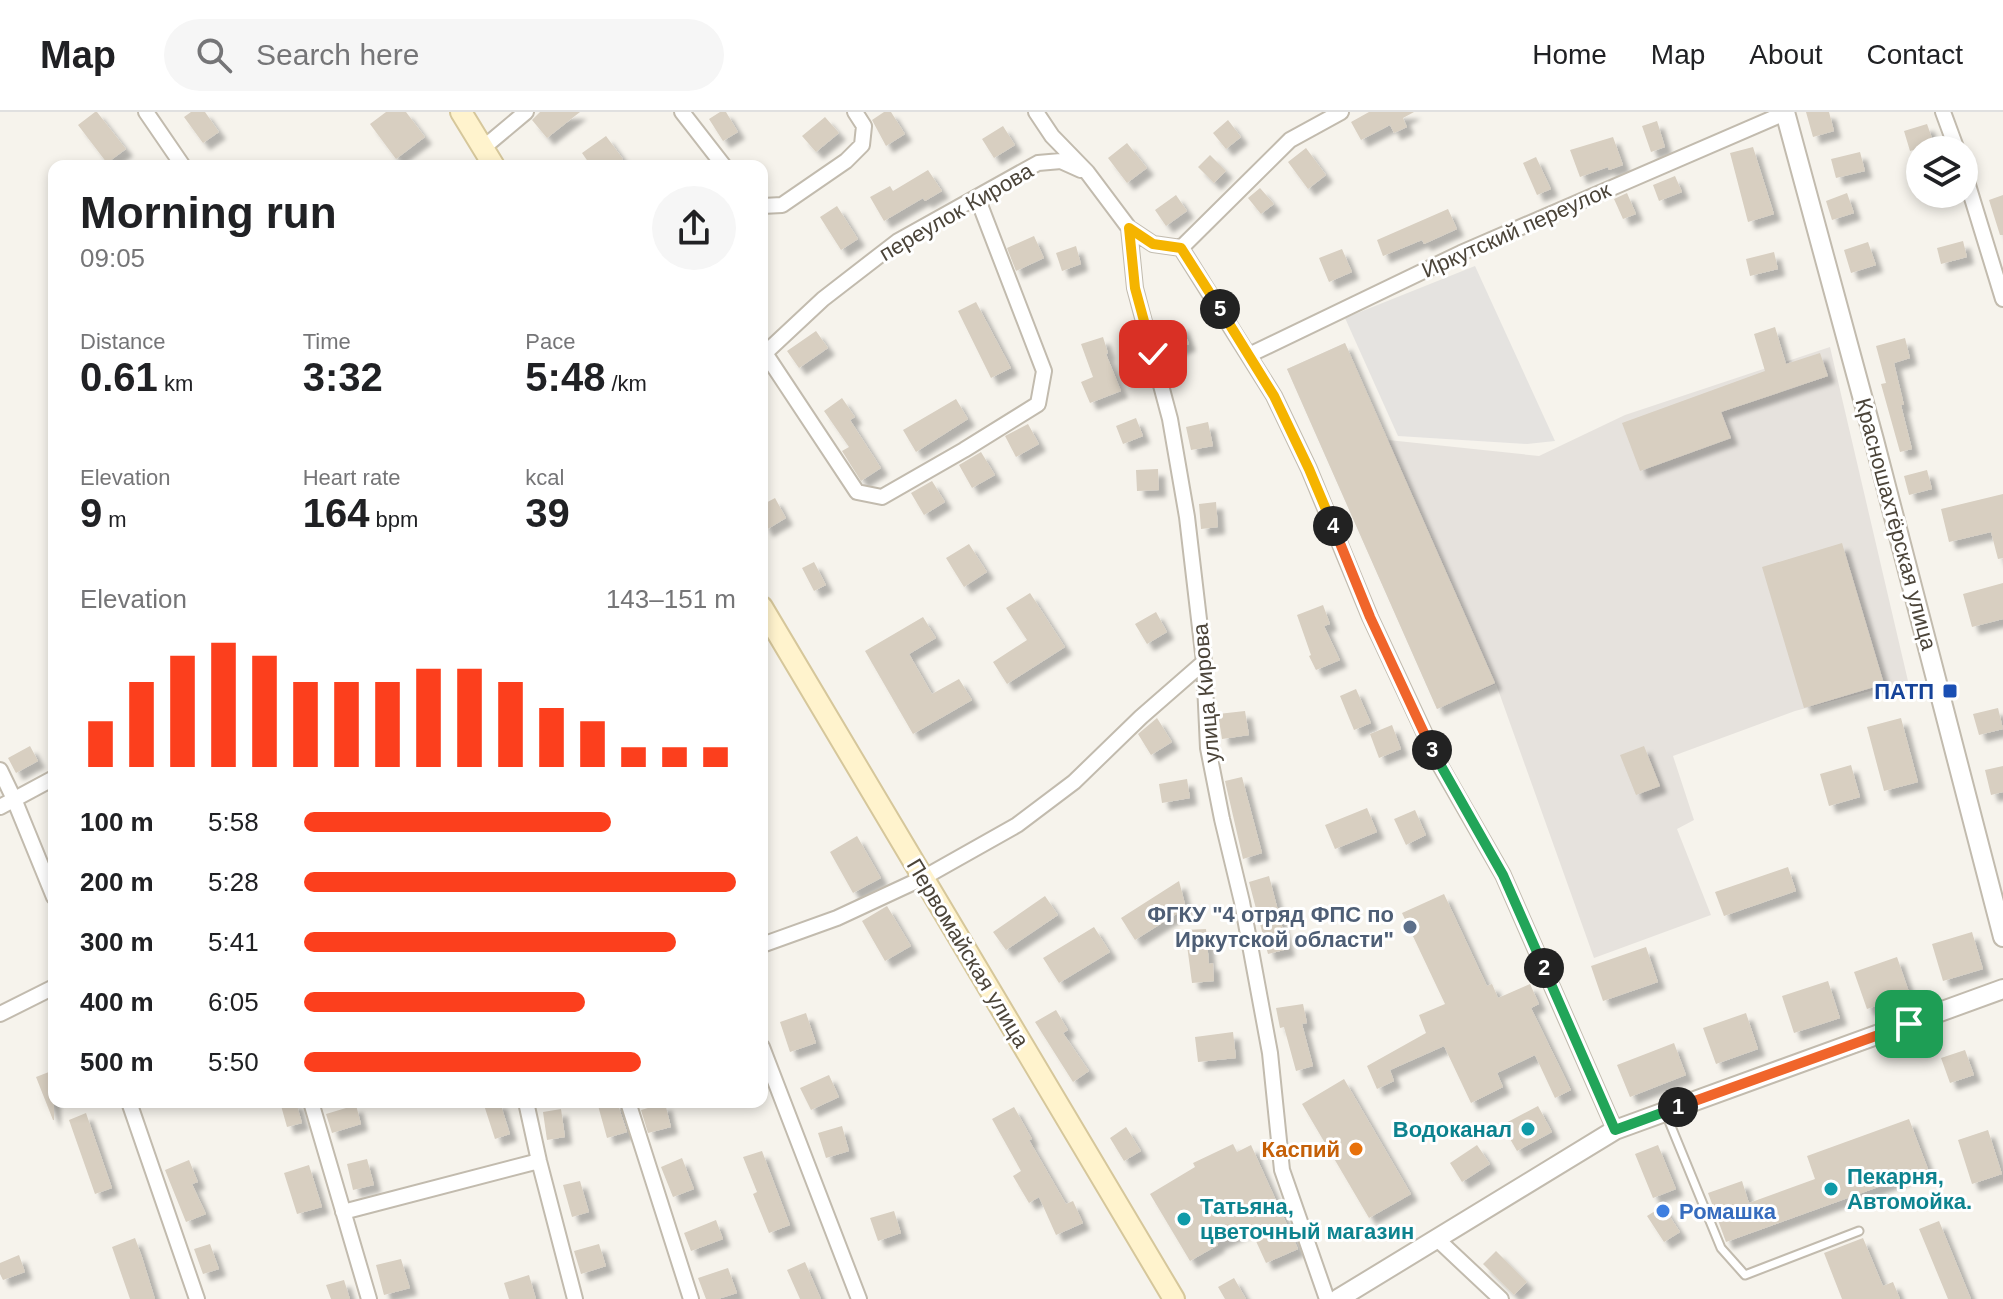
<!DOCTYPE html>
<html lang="en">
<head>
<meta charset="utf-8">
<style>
  :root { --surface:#fff; --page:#f6f6f6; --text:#202124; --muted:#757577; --line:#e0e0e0; --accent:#fc3f1d }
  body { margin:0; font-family:Arial,sans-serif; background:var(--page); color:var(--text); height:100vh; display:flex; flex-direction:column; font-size:30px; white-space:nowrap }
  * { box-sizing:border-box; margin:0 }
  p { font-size:26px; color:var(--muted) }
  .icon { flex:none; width:44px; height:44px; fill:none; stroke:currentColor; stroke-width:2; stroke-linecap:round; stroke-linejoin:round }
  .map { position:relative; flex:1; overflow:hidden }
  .side { position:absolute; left:48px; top:48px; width:720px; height:948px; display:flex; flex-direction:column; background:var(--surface); border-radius:16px; box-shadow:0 4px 12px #0003 }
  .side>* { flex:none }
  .controls { position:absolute; left:1906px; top:24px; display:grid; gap:16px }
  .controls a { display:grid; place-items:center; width:72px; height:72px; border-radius:50%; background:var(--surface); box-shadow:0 4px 12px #0003; font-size:40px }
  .pin { position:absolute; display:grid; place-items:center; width:68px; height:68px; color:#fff; margin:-34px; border-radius:16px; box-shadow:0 4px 12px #0006 }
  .km { position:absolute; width:40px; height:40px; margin:-20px; border-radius:50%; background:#222; color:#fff; font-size:22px; line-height:40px; text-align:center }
  .round { display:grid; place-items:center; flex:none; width:84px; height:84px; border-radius:42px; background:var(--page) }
  .headline { display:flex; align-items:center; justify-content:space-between; height:136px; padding:0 32px }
  h1 { font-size:44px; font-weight:700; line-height:60px }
  .figures { display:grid; grid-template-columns:repeat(3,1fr); gap:12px; height:136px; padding:8px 32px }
  .figures div { display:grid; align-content:center }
  .figures b { font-size:40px; font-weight:700 }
  .figures small { font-size:22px; font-weight:400 }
  .figures p { font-size:22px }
  .chart { height:224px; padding:16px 32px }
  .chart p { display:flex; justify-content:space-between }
  .chart svg { width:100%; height:144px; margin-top:8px; stroke:var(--accent); stroke-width:6 }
  ul { padding:0 32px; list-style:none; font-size:26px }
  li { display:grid; grid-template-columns:128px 96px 1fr; align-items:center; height:60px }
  li i { height:20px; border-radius:10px; background:var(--accent) }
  header { display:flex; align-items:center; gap:48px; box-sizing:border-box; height:112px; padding:0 40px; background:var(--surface); border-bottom:2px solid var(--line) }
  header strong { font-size:38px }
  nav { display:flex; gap:44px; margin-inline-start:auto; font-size:28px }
  .search { width:560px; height:72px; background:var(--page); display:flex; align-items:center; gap:20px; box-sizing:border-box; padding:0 28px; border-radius:44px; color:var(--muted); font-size:30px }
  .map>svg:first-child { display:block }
</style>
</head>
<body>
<header>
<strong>Map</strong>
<div class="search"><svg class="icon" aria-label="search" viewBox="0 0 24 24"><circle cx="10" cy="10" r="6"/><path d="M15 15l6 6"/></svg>Search here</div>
<nav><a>Home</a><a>Map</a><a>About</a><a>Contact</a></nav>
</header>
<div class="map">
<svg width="2003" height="1187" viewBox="0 0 2003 1187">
  <defs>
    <filter id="shadow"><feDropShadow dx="7" dy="7" stdDeviation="2" flood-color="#0004"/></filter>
  </defs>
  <rect width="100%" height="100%" fill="#f6f3ec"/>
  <path fill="#e6e2dd" d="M1345,231L1388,328L1539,344L1625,303L1830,235L1908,569L1795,599L1673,644L1694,708L1677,717L1711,803L1594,846L1496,572L1437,597L1287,257Z"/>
  <path fill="#e5e3e0" d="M1475,154L1555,329L1527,332L1398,324L1345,206Z"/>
  <path fill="#d8cfc1" filter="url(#shadow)" d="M95,0H97L126,37L107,51L78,13Z
    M191,0H205L219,20L203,31L184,5Z
    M386,0H406L425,25L396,47L370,12Z
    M540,0H580L547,26L532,8Z
    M720,0H726L738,20L723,29L709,7Z
    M884,0H891L905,22L886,34L872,8Z
    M1369,0H1414L1403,6L1407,15L1394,21L1390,13L1361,28L1351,10Z
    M1806,0H1829L1834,19L1813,25Z
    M825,5L839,21L816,40L802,24Z
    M1228,8L1241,25L1226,37L1213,21Z
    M1657,9L1665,35L1651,40L1642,14Z
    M1927,12L1934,32L1910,39L1904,19Z
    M1003,14L1015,33L994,46L982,27Z
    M606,24L623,47L614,54H591L582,41Z
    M1613,25L1623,53L1609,58L1608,55L1580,65L1570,38Z
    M1127,31L1147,56L1127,71L1108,46Z
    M1753,35L1774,102L1748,110L1730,41Z
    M1306,36L1326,63L1308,77L1288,50Z
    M1860,40L1865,59L1836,66L1831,47Z
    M1210,43L1226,59L1214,71L1198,55Z
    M1536,45L1551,77L1537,83L1523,51Z
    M928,58L942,79L925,89L923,86L884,109L870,85L890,74L893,79Z
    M1675,64L1682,80L1659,89L1653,73Z
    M1260,76L1274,92L1261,102L1248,86Z
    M1627,81L1636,102L1623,107L1614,87Z
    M1847,81L1854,101L1832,108L1826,89Z
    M1176,83L1187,99L1166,114L1155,98Z
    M2003,83V123H2000L1989,88Z
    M837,94L858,127L841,138L820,105Z
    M1448,97L1457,117L1424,132L1422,128L1383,144L1377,128Z
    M1034,124L1044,146L1016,159L1007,136Z
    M1963,129L1967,145L1941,152L1937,136Z
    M1868,130L1876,153L1851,161L1844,138Z
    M1076,134L1081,152L1062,159L1056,141Z
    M1342,137L1352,160L1329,170L1319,146Z
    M1774,140L1778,157L1750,164L1746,147Z
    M976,190L1011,256L991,266L958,199Z
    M1181,212L1189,232L1169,240L1161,220Z
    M1775,215L1786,252L1820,241L1828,264L1721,300L1731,326L1640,359L1622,311L1765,259L1754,222Z
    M816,219L828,236L799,256L787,239Z
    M1103,225L1108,241L1106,242L1121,279L1090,291L1081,270L1093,265L1081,232Z
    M1905,226L1910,246L1894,251L1904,293H1901L1912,337L1900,340L1881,272L1886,271L1876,234Z
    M1345,231L1495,571L1437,597L1287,257Z
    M842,286L855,305L850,308L881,356L861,369L842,339L849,335L824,299Z
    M956,287L968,307L916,340L903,318Z
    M1136,306L1143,324L1123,332L1116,314Z
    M1208,310L1213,334L1191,338L1186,315Z
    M1028,312L1039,332L1016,345L1005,324Z
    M981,340L995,363L972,376L959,353Z
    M1158,357L1159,378L1137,379L1136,358Z
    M1927,358L1932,377L1909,383L1904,364Z
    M932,369L945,390L924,403L911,381Z
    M2003,382V446L1998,447L1991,420L1949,430L1941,397Z
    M775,386L786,406L766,418L762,410V393Z
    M1216,390L1218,415L1201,417L1199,392Z
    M1842,431L1884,572L1804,596L1762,455Z
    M969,432L987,460L964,475L946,446Z
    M814,450L826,473L814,479L802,456Z
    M2003,471V507L1972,515L1963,482Z
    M1030,481L1065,535L1007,572L993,550L1027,528L1006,496Z
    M1323,493L1330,512L1324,514L1340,548L1316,558L1309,544L1311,543L1297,503Z
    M1156,500L1167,520L1147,532L1135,512Z
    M923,505L936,526L909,542L932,582L959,567L972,588L913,622L865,539Z
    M1356,577L1371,611L1354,618L1340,584Z
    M1998,596L2003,617L1979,623L1973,602Z
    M1245,599L1249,623L1222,627L1218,602Z
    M1157,606L1172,630L1151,643L1138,622Z
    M1901,606L1918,670L1884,679L1867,615Z
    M1392,613L1401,637L1379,646L1370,622Z
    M30,634L38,649L16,661L8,646Z
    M1644,634L1660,674L1636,683L1620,643Z
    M1851,653L1860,685L1829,694L1820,662Z
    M2003,654V680L1991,683L1985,658Z
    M1242,665L1262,741L1243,747L1225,669Z
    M1187,667L1190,686L1162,691L1159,672Z
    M1367,696L1377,720L1335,737L1325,713Z
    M1415,698L1426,723L1406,733L1394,707Z
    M857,724L881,766L853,781L830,740Z
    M1788,755L1796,779L1724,804L1715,780Z
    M1269,764L1288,837L1268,842L1249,770Z
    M1179,769L1186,796L1135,828L1121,806Z
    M1444,782L1487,874L1492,872L1498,886L1530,872L1539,892L1531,896L1571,978L1555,986L1535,943L1497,961L1503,975L1471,991L1444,934L1390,958L1394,969L1377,977L1367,954L1426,921L1419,903L1445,892L1402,801Z
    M1045,784L1058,803L1006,838L993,820Z
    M887,794L911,834L885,849L862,809Z
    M1094,815L1110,840L1059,871L1043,846Z
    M1206,817L1209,852L1213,851L1214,869L1192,871L1185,818Z
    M1972,820L1983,857L1943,869L1932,832Z
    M1646,835L1658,870L1603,889L1591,854Z
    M1897,845L1910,883L1867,897L1854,860Z
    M1828,869L1840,906L1794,921L1782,884Z
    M1303,892L1307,911L1302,912L1313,954L1296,959L1284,915L1280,916L1276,896Z
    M1056,898L1068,918L1063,921L1089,959L1073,970L1035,910Z
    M806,901L816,931L790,940L780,910Z
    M1746,901L1758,937L1716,952L1703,916Z
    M1233,920L1236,946L1198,950L1195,925Z
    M1674,931L1686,963L1630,985L1617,953Z
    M1965,938L1974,963L1950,971L1941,946Z
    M54,958V1008H53L36,965Z
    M829,963L839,985L811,998L800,976Z
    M1344,967L1411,1082L1369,1106L1302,992Z
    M280,990H296L302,1011L287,1015Z
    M483,990H500L510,1022L495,1027Z
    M597,990H617L627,1020L607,1026Z
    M665,991L671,1015L648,1021L641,998Z
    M356,993L361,1012L332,1021L326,1002Z
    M1538,994L1552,1020L1517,1039L1502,1013Z
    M1014,995L1032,1027L1029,1028L1066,1092L1073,1089L1083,1111L1056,1123L1039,1085L1029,1091L1013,1064L1021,1059L992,1007Z
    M561,997L565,1025L547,1028L543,1000Z
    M86,1001L112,1076L95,1082L69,1008Z
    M1909,1007L1928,1057L1726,1130L1708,1081L1742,1069L1749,1091L1815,1067L1807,1044Z
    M842,1014L849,1039L826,1046L818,1021Z
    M1126,1015L1141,1039L1124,1049L1110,1026Z
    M1988,1018L2002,1062L1972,1072L1958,1028Z
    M1233,1032L1237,1040L1251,1033L1298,1137L1266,1151L1250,1116L1217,1131L1218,1133L1190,1149L1150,1082L1195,1055L1193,1051Z
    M1477,1033L1490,1052L1462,1070L1450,1051Z
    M1658,1033L1676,1077L1653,1086L1635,1042Z
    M762,1039L790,1113L769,1121L753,1082L757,1080L743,1045Z
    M682,1046L694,1077L673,1085L661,1055Z
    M367,1047L374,1073L353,1078L347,1052Z
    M189,1048L198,1070L192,1072L206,1102L186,1110L165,1058Z
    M309,1053L322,1095L297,1102L284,1061Z
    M580,1069L589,1100L572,1105L563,1073Z
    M1663,1094L1680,1120L1664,1130L1647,1104Z
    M894,1099L901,1121L878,1129L870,1106Z
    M716,1108L723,1127L691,1139L684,1121Z
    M1939,1109L1971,1187H1948L1919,1117Z
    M135,1126L142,1145L155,1187H130L112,1135Z
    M1863,1126L1883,1174L1893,1170L1900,1187H1842L1824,1141Z
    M210,1132L219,1157L203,1162L194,1137Z
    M599,1132L606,1154L581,1162L574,1139Z
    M1496,1139L1527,1170L1514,1183L1483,1152Z
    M19,1143L25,1160L3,1168L0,1162V1151Z
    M401,1147L410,1176L384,1183L376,1153Z
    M805,1150L821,1187H800L787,1158Z
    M728,1156L737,1181L718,1187H706L698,1166Z
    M529,1163L536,1187H509L504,1171Z
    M1234,1166L1246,1187H1225L1218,1175Z
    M344,1168L350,1187H331L326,1173Z"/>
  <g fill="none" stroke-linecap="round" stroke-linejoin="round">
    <g stroke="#c2bbae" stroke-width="11">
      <path id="service" d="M1666,1002L1721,1136L1745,1163L1859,1119"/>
    </g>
    <g stroke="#c2bbae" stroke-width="18">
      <path id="minor" d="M146,0L183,54
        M682,0L724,54
        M1036,0L1052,24L1087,60L1129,116L1135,176L1170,307L1187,405L1204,550L1208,636L1222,707L1242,790L1270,941L1282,1058L1327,1187
        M1943,0L1957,38
        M483,36L526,0
        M1964,60L2003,187
        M762,94L782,93L846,49L862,33L864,14L855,0
        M1129,116L1153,132L1181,136
        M1181,136L1274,284L1309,357L1370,505L1437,648L1503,763L1615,1018
        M1181,136L1290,28L1341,0
        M765,241L857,380L882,385L964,338L1038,292L1044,259L977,85
        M1249,243L1461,141L1785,1
        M762,244L823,187L898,129L1038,51L1061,49L1081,58
        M0,658L14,687L54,785
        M0,695L54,666
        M762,833L837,806L923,766L1017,713L1074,670L1141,605L1204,550
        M0,902L54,875
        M762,935L859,1187
        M129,990L197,1187
        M311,990L369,1187
        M526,990L539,1049L575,1187
        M628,990L691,1187
        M343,1100L539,1049
        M1436,1126L1501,1187"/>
    </g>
    <g stroke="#c2bbae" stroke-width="22">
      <path id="tertiary" d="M1785,0L1874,328L2003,825
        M1338,1187L1615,1018L2003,877"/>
    </g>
    <g stroke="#d6c79b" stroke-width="24">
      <path id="secondary" d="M461,0L494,54
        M762,495L1174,1187"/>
    </g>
    <use href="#service" stroke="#fff" stroke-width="7"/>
    <use href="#minor" stroke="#fff" stroke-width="14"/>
    <use href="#tertiary" stroke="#fff" stroke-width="18"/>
    <use href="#secondary" stroke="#fff3cd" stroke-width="20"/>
  </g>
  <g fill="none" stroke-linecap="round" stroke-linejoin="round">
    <g stroke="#fff" stroke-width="16">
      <path id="split-1" d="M1678,995L1909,912"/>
    </g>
    <g stroke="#fff" stroke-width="16">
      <path id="split-2" d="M1544,856L1615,1018L1678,995"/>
    </g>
    <g stroke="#fff" stroke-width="16">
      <path id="split-3" d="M1432,638L1503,763L1544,856"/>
    </g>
    <g stroke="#fff" stroke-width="16">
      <path id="split-4" d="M1333,414L1370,505L1432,638"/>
    </g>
    <g stroke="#fff" stroke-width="16">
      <path id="split-5" d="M1220,197L1274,284L1309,357L1333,414"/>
    </g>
    <g stroke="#fff" stroke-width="16">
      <path id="split-6" d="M1153,242L1135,176L1129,116L1153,132L1181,136L1220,197"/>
    </g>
    <use href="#split-1" stroke="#f0652b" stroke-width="10"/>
    <use href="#split-2" stroke="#22a559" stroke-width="10"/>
    <use href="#split-3" stroke="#22a559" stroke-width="10"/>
    <use href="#split-4" stroke="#f0652b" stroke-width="10"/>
    <use href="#split-5" stroke="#f5b400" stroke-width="10"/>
    <use href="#split-6" stroke="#f5b400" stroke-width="10"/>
  </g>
  <rect fill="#1a4fb4" stroke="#fff" stroke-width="3" x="1942" y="571" width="16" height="16" rx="4"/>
  <circle fill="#5c6f8a" stroke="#fff" stroke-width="3" cx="1410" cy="815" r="8"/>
  <g fill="#0f9aa8" stroke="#fff" stroke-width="3">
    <circle cx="1528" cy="1017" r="8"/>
    <circle cx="1831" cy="1077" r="8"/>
    <circle cx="1184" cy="1107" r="8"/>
  </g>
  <circle fill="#e8710a" stroke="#fff" stroke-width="3" cx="1356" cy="1037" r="8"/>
  <circle fill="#3f7fe0" stroke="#fff" stroke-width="3" cx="1663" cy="1099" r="8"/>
  <g text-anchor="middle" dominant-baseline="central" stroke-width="6" stroke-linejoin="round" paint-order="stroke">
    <g font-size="22" fill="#4b4439" stroke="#fff">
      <text transform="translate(956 100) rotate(-30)">переулок Кирова</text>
      <text transform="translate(1516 118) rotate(-24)">Иркутский переулок</text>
      <text transform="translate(1896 412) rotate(75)">Красношахтёрская улица</text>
      <text transform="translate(1206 581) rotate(-95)">улица Кирова</text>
      <text transform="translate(968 841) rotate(59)">Первомайская улица</text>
    </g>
    <g font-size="22" font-weight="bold" fill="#164399" stroke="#fff" text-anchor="end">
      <text x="1934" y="579">ПАТП</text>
    </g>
    <g font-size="22" font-weight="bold" fill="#4e5e75" stroke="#fff" text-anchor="end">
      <text x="1394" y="802">ФГКУ "4 отряд ФПС по<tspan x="1394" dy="25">Иркутской области"</tspan></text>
    </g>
    <g font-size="22" font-weight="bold" fill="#0d838f" stroke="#fff" text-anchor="start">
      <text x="1512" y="1017" text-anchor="end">Водоканал</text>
      <text x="1847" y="1064">Пекарня,<tspan x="1847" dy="25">Автомойка.</tspan></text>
      <text x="1200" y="1094">Татьяна,<tspan x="1200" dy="25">цветочный магазин</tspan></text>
    </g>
    <g font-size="22" font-weight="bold" fill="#c56008" stroke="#fff" text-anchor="end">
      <text x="1340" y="1037">Каспий</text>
    </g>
    <g font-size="22" font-weight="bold" fill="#366cbe" stroke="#fff" text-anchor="start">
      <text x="1679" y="1099">Ромашка</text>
    </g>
  </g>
</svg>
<div class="controls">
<a><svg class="icon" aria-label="layers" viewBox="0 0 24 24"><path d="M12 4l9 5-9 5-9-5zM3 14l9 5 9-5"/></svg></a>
</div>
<div class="pin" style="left:1909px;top:912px;background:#1e9e55"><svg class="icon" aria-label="arrive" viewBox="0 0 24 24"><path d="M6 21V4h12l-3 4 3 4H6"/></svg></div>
<div class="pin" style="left:1153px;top:242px;background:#d93025"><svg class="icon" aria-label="check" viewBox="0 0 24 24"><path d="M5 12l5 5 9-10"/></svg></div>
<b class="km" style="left:1678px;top:995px">1</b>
<b class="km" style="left:1544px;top:856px">2</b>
<b class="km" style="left:1432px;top:638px">3</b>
<b class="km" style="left:1333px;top:414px">4</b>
<b class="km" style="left:1220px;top:197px">5</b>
<section class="side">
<div class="headline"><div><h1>Morning run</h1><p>09:05</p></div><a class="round"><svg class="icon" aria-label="share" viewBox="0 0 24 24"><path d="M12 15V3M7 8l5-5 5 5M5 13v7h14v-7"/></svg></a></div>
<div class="figures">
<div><p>Distance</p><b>0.61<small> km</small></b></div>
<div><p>Time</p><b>3:32</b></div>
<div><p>Pace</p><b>5:48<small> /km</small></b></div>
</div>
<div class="figures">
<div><p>Elevation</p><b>9<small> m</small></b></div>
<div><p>Heart rate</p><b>164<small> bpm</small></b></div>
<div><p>kcal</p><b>39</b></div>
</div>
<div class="chart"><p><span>Elevation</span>143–151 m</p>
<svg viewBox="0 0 160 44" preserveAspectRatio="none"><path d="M5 44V30M15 44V18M25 44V10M35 44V6M45 44V10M55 44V18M65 44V18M75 44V18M85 44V14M95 44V14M105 44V18M115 44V26M125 44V30M135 44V38M145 44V38M155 44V38"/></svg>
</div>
<ul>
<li><b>100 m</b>5:58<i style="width:71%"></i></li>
<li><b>200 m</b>5:28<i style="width:100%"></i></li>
<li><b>300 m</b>5:41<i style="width:86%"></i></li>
<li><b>400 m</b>6:05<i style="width:65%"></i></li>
<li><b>500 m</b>5:50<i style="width:78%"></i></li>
</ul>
</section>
</div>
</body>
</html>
